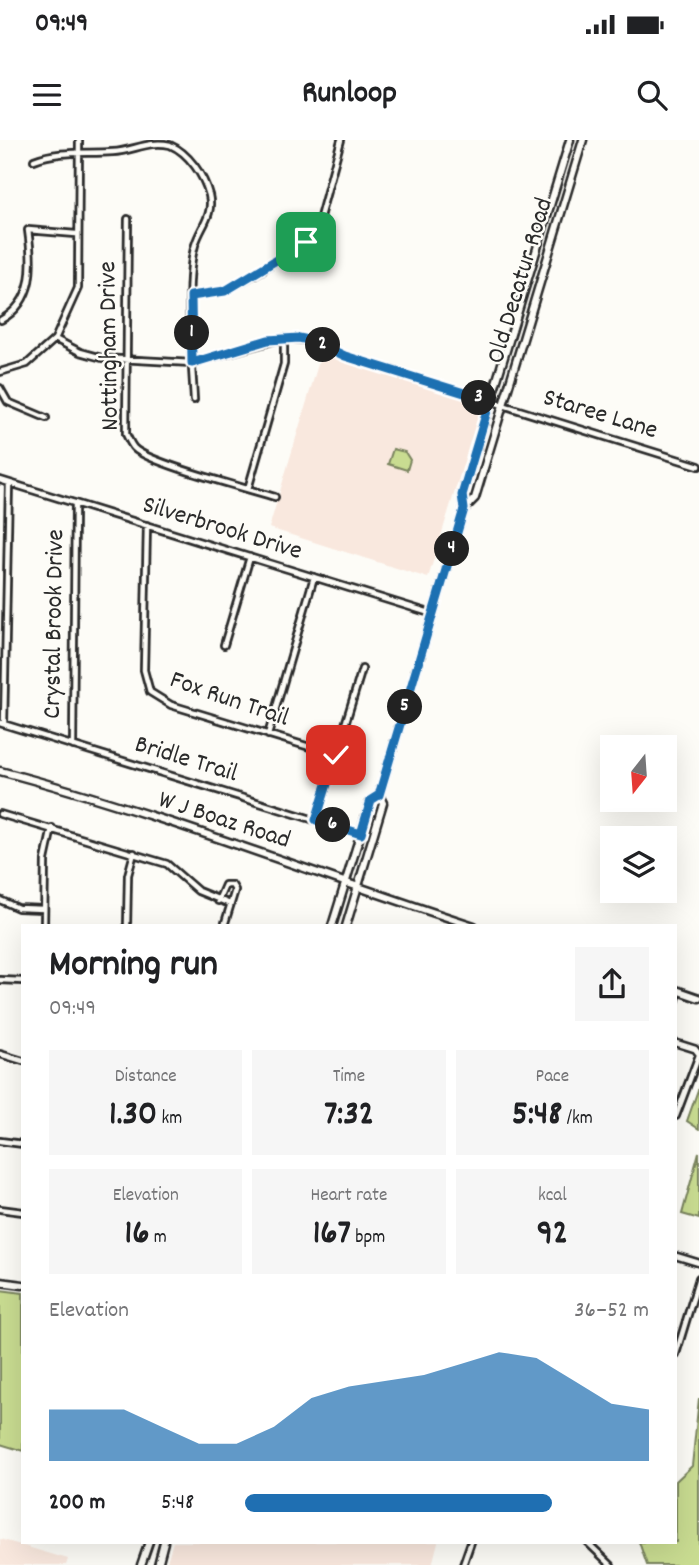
<!DOCTYPE html>
<html lang="en">
<head>
<meta charset="utf-8">
<style>
  :root { --surface:#fff; --page:#f6f6f6; --text:#202124; --muted:#757577; --accent:#1f6fb2 }
  body { margin:0; font-family:Dekko,sans-serif; background:var(--page); color:var(--text); height:100vh; display:flex; flex-direction:column; font-size:26px; white-space:nowrap }
  * { box-sizing:border-box; margin:0 }
  p { font-size:23px; color:var(--muted) }
  .icon { flex:none; width:38px; height:38px; fill:none; stroke:currentColor; stroke-width:2; stroke-linecap:round; stroke-linejoin:round }
  .map { position:relative; flex:1; overflow:hidden }
  .drawer { position:absolute; left:21px; top:784px; width:656px; height:620px; display:flex; flex-direction:column; background:var(--surface); border-radius:0px; box-shadow:0 7px 28px #0002 }
  .drawer>* { flex:none }
  .needle { width:46px; rotate:197deg }
  .fabs { position:absolute; left:600px; top:595px; display:grid; gap:14px }
  .fabs a { display:grid; place-items:center; width:77px; height:77px; border-radius:0px; background:var(--surface); box-shadow:0 7px 28px #0002; font-size:35px }
  .pin { position:absolute; display:grid; place-items:center; width:60px; height:60px; color:#fff; margin:-30px; border-radius:14px; box-shadow:0 4px 10px #0006 }
  .km { position:absolute; width:35px; height:35px; margin:-18px; border-radius:50%; background:#222; color:#fff; font-size:19px; line-height:35px; text-align:center }
  .round { display:grid; place-items:center; flex:none; width:74px; height:74px; border-radius:0px; background:var(--page) }
  .overview { display:flex; align-items:center; justify-content:space-between; height:119px; padding:0 28px }
  h1 { font-size:38px; font-weight:700; line-height:52px }
  .figures { display:grid; grid-template-columns:repeat(3,1fr); gap:10px; height:119px; padding:7px 28px }
  .figures div { display:grid; align-content:center; border-radius:0px; background:var(--page); text-align:center }
  .figures b { font-size:35px; font-weight:700 }
  .figures small { font-size:19px; font-weight:400 }
  .figures p { font-size:19px }
  .chart { height:196px; padding:14px 28px }
  .chart p { display:flex; justify-content:space-between }
  .chart svg { width:100%; height:126px; margin-top:7px; fill:var(--accent); opacity:.7 }
  ul { padding:0 28px; list-style:none; font-size:23px }
  li { display:grid; grid-template-columns:112px 84px 1fr; align-items:center; height:52px }
  li i { height:18px; border-radius:9px; background:var(--accent) }
  .status { display:flex; justify-content:space-between; align-items:center; height:49px; padding:0 35px; background:var(--surface); direction:ltr }
  .status svg { height:19px; fill:currentColor }
  header { display:flex; justify-content:space-between; align-items:center; height:91px; padding:0 28px; background:var(--surface); font-size:32px; font-weight:700 }
  .map>svg:first-child { display:block }
</style>
</head>
<body>
<div class="status"><b>09:49</b><svg viewBox="0 0 49 12"><path d="M0 12V9h3v3zM5 12V6h3v6zM10 12V3h3v9zM15 12V0h3v12zM26 1h20v11H26zM47 4h2v5h-2z"/></svg></div>
<header><svg class="icon" aria-label="menu" viewBox="0 0 24 24"><path d="M4 6h16M4 12h16M4 18h16"/></svg>Runloop<svg class="icon" aria-label="search" viewBox="0 0 24 24"><circle cx="10" cy="10" r="6"/><path d="M15 15l6 6"/></svg></header>
<div class="map">
<svg width="699" height="1425" viewBox="0 0 699 1425">
  <rect width="100%" height="100%" fill="#fdfcf7"/>
  <filter id="ink" filterUnits="userSpaceOnUse"><feTurbulence type="fractalNoise" baseFrequency=".0143" numOctaves="2"/><feDisplacementMap in="SourceGraphic" scale="14" xChannelSelector="R" yChannelSelector="G"/><feConvolveMatrix kernelMatrix="1 2 1 2 8 2 1 2 1" color-interpolation-filters="sRGB"/></filter>
  <g filter="url(#ink)">
    <path fill="#f9e8de" d="M322,211L482,263L428,438L269,388Z
      M0,1399L68,1419L66,1425H0Z
      M173,1402H438L432,1425H166Z"/>
    <path fill="#c9dc91" stroke="#7a845e" stroke-width="2" d="M393,309L405,312L410,320L407,330L388,324Z
      M699,947V989L687,981Z
      M699,1012V1079L682,1074Z
      M0,1150L23,1153V1311L0,1304Z
      M699,1258V1425H647L639,1402H676V1341L692,1326Z"/>
    <g fill="none" stroke-linecap="round" stroke-linejoin="round">
      <g stroke="#2b2b2b" stroke-width="10">
        <path id="street" d="M34,20C60,10 85,14 113,12C133,11 149,0 170,5C189,13 204,36 209,55C214,76 200,87 195,105C184,141 192,221 194,260
          M128,79L126,294C128,298 131,305 134,308C148,323 249,349 275,357
          M191,156L225,151L261,131L311,96L320,77L341,0
          M1,180C35,161 33,125 28,90L76,94
          M55,199L80,212L102,218L192,223L284,198L313,201L345,216L699,326
          M0,232L27,224L55,199L78,148L79,0
          M0,248L8,262L46,278
          M0,340L433,474
          M248,349L284,224V198
          M147,385L144,530L150,552L171,565L336,615
          M224,505L250,417
          M0,583L360,694
          M4,584L9,343
          M268,595L314,437
          M73,606L75,363
          M0,674L167,724L198,751L230,764
          M316,680L362,529
          M0,760L18,768L44,769
          M218,761L225,745H232L235,750L224,786
          M44,786L45,720L52,688
          M127,786L128,735L134,713
          M0,840L23,841
          M676,860L678,851
          M676,903L695,909L699,914
          M0,914L23,921
          M676,976L699,915
          M0,1001L23,1004
          M0,1069L23,1072
          M676,1116L699,1123
          M676,1214L699,1138
          M587,1402L611,1425
          M463,1425L471,1402"/>
      </g>
      <g stroke="#2b2b2b" stroke-width="11">
        <path id="secondary" d="M464,369L475,358L583,0
          M0,631C161,673 316,735 474,786
          M332,786L371,660L379,655L464,369L462,355L570,0
          M346,786L383,663L379,655
          M676,850L699,858
          M0,1142L23,1145
          M141,1425L149,1402
          M158,1425L164,1402"/>
      </g>
      <use href="#street" stroke="#fdfcf7" stroke-width="4.5"/>
      <use href="#secondary" stroke="#fdfcf7" stroke-width="6"/>
    </g>
  </g>
  <g fill="none" stroke-linecap="round" stroke-linejoin="round" filter="url(#ink)">
    <g stroke="#fff" stroke-width="14">
      <path id="route" d="M306,102L225,151L191,156L192,223L268,200L299,198L313,201L345,216L490,261L462,355L464,369L379,655L371,660L361,694L316,680L336,615"/>
    </g>
    <use href="#route" stroke="#1f6fb2" stroke-width="9"/>
  </g>
  <g text-anchor="middle" dominant-baseline="central" stroke-width="5" stroke-linejoin="round" paint-order="stroke">
    <g font-size="26" fill="#2b2b2b" stroke="#fdfcf7">
      <text transform="translate(521 141) rotate(-73)">Old Decatur Road</text>
      <text transform="translate(110 206) rotate(-91)">Nottingham Drive</text>
      <text transform="translate(600 275) rotate(17)">Staree Lane</text>
      <text transform="translate(222 389) rotate(17)">Silverbrook Drive</text>
      <text transform="translate(55 484) rotate(-89)">Crystal Brook Drive</text>
      <text transform="translate(229 560) rotate(19)">Fox Run Trail</text>
      <text transform="translate(186 620) rotate(17)">Bridle Trail</text>
      <text transform="translate(224 681) rotate(18)">W J Boaz Road</text>
    </g>
  </g>
</svg>
<div class="fabs">
<a><svg class="needle" viewBox="-14 -14 28 28"><path d="M0-13l5 13h-10z" fill="#e53935"/><path d="M0 13l5-13h-10z" fill="#757577"/></svg></a>
<a><svg class="icon" aria-label="layers" viewBox="0 0 24 24"><path d="M12 4l9 5-9 5-9-5zM3 14l9 5 9-5"/></svg></a>
</div>
<div class="pin" style="left:306px;top:102px;background:#1e9e55"><svg class="icon" aria-label="arrive" viewBox="0 0 24 24"><path d="M6 21V4h12l-3 4 3 4H6"/></svg></div>
<div class="pin" style="left:336px;top:615px;background:#d93025"><svg class="icon" aria-label="check" viewBox="0 0 24 24"><path d="M5 12l5 5 9-10"/></svg></div>
<b class="km" style="left:192px;top:193px">1</b>
<b class="km" style="left:323px;top:205px">2</b>
<b class="km" style="left:479px;top:258px">3</b>
<b class="km" style="left:452px;top:409px">4</b>
<b class="km" style="left:405px;top:567px">5</b>
<b class="km" style="left:333px;top:685px">6</b>
<section class="drawer">
<div class="overview"><div><h1>Morning run</h1><p>09:49</p></div><a class="round"><svg class="icon" aria-label="share" viewBox="0 0 24 24"><path d="M12 15V3M7 8l5-5 5 5M5 13v7h14v-7"/></svg></a></div>
<div class="figures">
<div><p>Distance</p><b>1.30<small> km</small></b></div>
<div><p>Time</p><b>7:32</b></div>
<div><p>Pace</p><b>5:48<small> /km</small></b></div>
</div>
<div class="figures">
<div><p>Elevation</p><b>16<small> m</small></b></div>
<div><p>Heart rate</p><b>167<small> bpm</small></b></div>
<div><p>kcal</p><b>92</b></div>
</div>
<div class="chart"><p><span>Elevation</span>36–52 m</p>
<svg viewBox="0 0 160 44" preserveAspectRatio="none"><path d="M0 44V26L10 26L20 26L30 32L40 38L50 38L60 32L70 22L80 18L90 16L100 14L110 10L120 6L130 8L140 16L150 24L160 26V44z"/></svg>
</div>
<ul>
<li><b>200 m</b>5:48<i style="width:76%"></i></li>
</ul>
</section>
</div>
</body>
</html>
